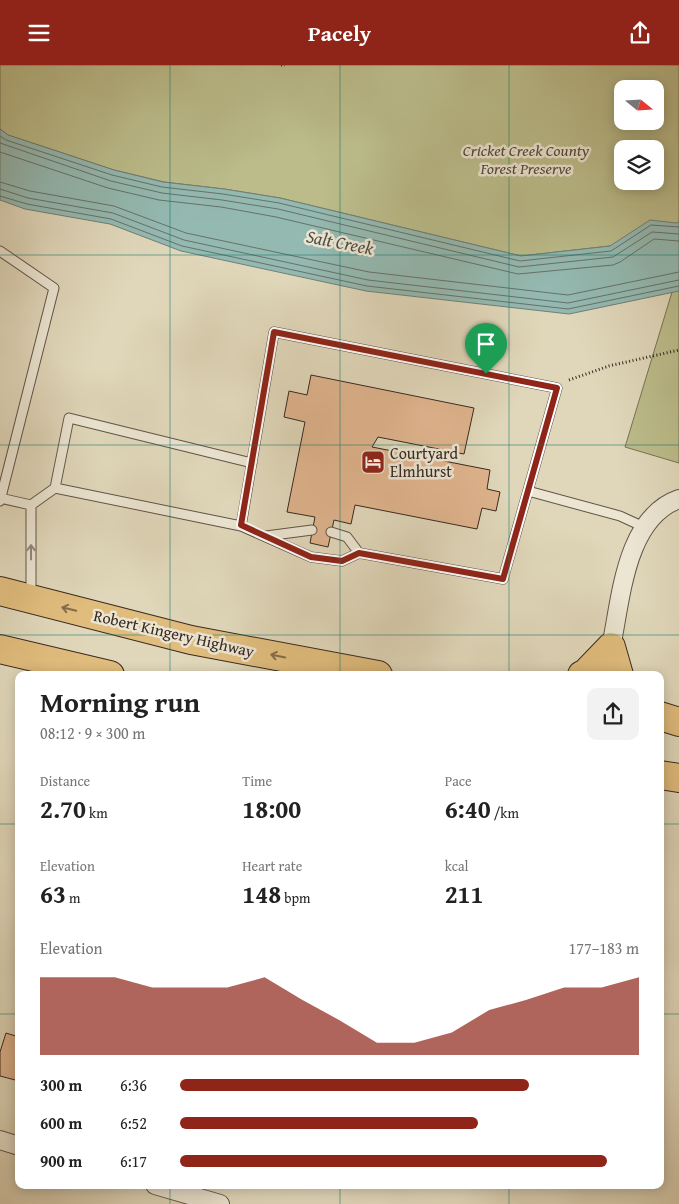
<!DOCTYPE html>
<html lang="en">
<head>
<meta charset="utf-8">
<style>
  :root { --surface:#fff; --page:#f2f2f2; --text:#222; --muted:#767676; --accent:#8f2418 }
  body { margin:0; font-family:"Gentium Book Plus",serif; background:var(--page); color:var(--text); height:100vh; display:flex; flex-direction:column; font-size:19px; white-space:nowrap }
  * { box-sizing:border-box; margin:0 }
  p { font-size:16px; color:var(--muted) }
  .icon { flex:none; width:28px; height:28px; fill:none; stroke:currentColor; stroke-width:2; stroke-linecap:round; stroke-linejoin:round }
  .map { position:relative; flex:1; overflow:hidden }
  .panel { position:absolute; left:15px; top:606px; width:649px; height:518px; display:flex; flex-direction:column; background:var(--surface); border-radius:10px; box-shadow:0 2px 12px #0003 }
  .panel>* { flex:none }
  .needle { width:32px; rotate:108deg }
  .tools { position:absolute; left:614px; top:15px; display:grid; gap:10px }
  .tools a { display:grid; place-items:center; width:50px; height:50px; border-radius:10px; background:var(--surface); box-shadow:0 2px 12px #0003; font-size:25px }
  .pin { position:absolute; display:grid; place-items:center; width:42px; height:42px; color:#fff; margin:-51px -21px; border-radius:50% 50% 50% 0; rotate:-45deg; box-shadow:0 0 5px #0007 }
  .pin .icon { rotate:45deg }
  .round { display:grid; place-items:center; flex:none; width:52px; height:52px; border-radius:10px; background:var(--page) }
  .summary { display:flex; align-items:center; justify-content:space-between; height:85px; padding:0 25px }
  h1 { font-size:28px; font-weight:700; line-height:38px }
  .figures { display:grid; grid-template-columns:repeat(3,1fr); gap:8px; height:85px; padding:5px 25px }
  .figures div { display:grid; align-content:center }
  .figures b { font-size:25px; font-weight:700 }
  .figures small { font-size:14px; font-weight:400 }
  .figures p { font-size:14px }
  .chart { height:140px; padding:10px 25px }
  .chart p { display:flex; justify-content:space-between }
  .chart svg { width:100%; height:90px; margin-top:5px; fill:var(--accent); opacity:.7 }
  ul { padding:0 25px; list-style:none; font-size:16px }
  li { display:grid; grid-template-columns:80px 60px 1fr; align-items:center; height:38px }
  li i { height:12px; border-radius:6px; background:var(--accent) }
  header { display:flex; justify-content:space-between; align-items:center; height:65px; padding:0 25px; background:var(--accent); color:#fff; font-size:22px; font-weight:700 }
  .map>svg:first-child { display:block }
</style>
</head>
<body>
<header><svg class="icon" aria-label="menu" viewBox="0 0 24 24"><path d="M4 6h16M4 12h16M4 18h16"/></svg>Pacely<svg class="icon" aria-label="share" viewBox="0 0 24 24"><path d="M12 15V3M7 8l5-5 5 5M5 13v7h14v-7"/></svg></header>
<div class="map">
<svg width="679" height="1139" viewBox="0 0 679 1139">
  <rect width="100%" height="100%" fill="#e0d7ba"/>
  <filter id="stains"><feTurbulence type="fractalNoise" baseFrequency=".004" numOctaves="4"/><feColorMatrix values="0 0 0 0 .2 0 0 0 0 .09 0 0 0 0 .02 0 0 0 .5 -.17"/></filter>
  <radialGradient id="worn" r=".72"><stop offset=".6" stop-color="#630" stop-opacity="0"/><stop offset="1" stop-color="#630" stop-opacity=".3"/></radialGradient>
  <path fill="#bbbc8a" stroke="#7a7256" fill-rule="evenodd" d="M0,0H679V398L625,382L672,227L610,181L521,191L280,133L224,124L164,117L114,105L8,70L0,64ZM622,24H655V56H622ZM622,84H655V116H622Z"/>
  <path fill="#94b9b1" stroke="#6f7f78" d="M0,64L8,70L114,105L163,117L224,124L280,133L521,191L610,181L650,155L676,158L679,157V226L569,249L366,226L181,186L110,159L25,144L0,135Z"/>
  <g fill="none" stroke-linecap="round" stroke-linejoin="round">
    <path stroke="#66716a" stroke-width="1" d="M0,71L6,75L112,110L162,122L223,129L279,138L520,196L611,186L651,160L679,162
      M0,78L111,116L162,128L222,135L278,144L519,202L613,192L652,167L679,169
      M0,87L108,123L159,135L221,142L276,152L518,209L613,200L620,197L654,174L679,176
      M0,117L30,126L114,141L186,168L369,207L568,230L679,207
      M0,124L28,133L113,148L184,175L368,215L568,238L679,215
      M0,131L27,139L111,154L182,181L367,221L568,244L679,221"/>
  </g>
  <path fill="#dfb48e" stroke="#382922" d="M311,310L474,343L464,389L378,372L372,382L490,405L487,424L500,427L496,446L482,443L477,464L355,440L351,459L334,455L328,482L310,478L315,452L287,447L305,357L284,352L289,326L307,330Z
    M6,968L19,972V1016L0,1011V987Z"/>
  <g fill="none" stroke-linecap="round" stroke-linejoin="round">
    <g stroke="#625448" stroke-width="11">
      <path id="lane" d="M0,186L54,223L0,436
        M55,423L69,353L252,398
        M528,426L620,451L644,462
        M0,433L31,440L55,423L241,461L311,492L342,496L359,488L503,514L557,323L274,267L241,461
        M31,440V532
        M331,467L347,472L359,488
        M266,471L312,465"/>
    </g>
    <g stroke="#625448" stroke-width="20">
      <path id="street" d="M611,582C621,535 625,453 679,434
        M0,1075L19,1081
        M155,1120L220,1139"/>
    </g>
    <g stroke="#382922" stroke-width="30">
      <path id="highway" d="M0,526L191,575L378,610
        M611,582L619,610
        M0,584L110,610
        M582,610L586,608L611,582
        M660,651L679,657
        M660,710L679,713"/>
    </g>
    <path stroke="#382922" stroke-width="3" stroke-dasharray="1 2.5" stroke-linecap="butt" d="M281,0H285
      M569,315L609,301L679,285"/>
    <use href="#lane" stroke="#ebe5d2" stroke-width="9"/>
    <use href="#street" stroke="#ebe5d2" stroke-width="18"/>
    <use href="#highway" stroke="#e0bc7d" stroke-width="28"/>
  </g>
  <defs><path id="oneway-shaft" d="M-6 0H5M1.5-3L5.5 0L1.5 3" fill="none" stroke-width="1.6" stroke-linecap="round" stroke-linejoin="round" transform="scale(1.25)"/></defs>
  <use stroke="#92877a" href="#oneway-shaft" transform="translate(31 487) rotate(-90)"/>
  <g stroke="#846b4b">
    <use href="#oneway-shaft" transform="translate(69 544) rotate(-166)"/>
    <use href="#oneway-shaft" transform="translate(278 591) rotate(-169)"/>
  </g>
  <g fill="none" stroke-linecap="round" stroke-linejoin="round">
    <g stroke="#fff" stroke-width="10">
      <path id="route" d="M274,267L557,323L503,514L359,488L342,496L311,492L241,460Z"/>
    </g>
    <use href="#route" stroke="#8f2418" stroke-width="6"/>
  </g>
  <path fill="none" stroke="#0f766e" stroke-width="1" stroke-opacity="0.55" d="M170,0V610M340,0V610M509,0V610M0,190H679M0,380H679M0,570H679M0,759H19M660,759H679M0,949H19M660,949H679M170,1120V1139M340,1120V1139M509,1120V1139"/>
  <defs>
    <g id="hotel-square" transform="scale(1.25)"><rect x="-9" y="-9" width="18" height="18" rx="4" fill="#8f2418" stroke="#ebe5d2"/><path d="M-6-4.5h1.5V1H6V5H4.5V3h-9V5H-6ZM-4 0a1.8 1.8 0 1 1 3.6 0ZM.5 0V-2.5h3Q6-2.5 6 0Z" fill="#fff"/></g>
  </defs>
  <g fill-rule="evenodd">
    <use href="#hotel-square" x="373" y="397"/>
  </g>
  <g text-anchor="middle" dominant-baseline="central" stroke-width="5" stroke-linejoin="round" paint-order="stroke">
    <g font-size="16" font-style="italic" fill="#524637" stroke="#ebe5d2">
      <text x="526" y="85">Cricket Creek County<tspan x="526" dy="18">Forest Preserve</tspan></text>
    </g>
    <g font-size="16" fill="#382922" stroke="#ebe5d2" text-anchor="start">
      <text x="390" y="388">Courtyard<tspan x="390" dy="18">Elmhurst</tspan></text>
    </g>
    <g font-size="16" fill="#382922" stroke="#ebe5d2">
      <text transform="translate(174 568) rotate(13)">Robert Kingery Highway</text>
    </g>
    <g font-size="18" font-style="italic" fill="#4f4d46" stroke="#ebe5d2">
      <text transform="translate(340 177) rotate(11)">Salt Creek</text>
    </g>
  </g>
  <rect width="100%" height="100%" filter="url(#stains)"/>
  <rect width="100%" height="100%" fill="url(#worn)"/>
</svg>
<div class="tools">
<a><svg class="needle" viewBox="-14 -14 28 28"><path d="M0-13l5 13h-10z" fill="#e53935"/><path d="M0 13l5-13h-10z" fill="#767676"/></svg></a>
<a><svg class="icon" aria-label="layers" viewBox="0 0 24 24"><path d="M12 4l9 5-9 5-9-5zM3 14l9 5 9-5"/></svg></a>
</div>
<div class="pin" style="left:486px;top:309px;background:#1e9e55"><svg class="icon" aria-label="arrive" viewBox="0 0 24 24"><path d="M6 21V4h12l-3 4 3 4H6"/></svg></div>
<section class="panel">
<div class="summary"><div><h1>Morning run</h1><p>08:12 · 9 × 300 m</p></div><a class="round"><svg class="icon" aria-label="share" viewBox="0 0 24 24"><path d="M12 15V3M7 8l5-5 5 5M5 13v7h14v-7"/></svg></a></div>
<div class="figures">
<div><p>Distance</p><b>2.70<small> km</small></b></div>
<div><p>Time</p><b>18:00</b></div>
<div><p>Pace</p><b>6:40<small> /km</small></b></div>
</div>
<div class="figures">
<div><p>Elevation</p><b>63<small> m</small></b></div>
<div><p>Heart rate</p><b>148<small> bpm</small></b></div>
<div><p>kcal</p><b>211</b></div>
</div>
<div class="chart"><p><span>Elevation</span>177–183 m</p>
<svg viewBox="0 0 160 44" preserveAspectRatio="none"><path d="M0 44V6L10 6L20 6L30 11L40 11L50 11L60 6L70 17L80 27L90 38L100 38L110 33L120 22L130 17L140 11L150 11L160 6V44z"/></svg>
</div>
<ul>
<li><b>300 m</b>6:36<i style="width:76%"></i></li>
<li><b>600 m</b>6:52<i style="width:65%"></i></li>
<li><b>900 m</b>6:17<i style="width:93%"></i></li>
</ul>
</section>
</div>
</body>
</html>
